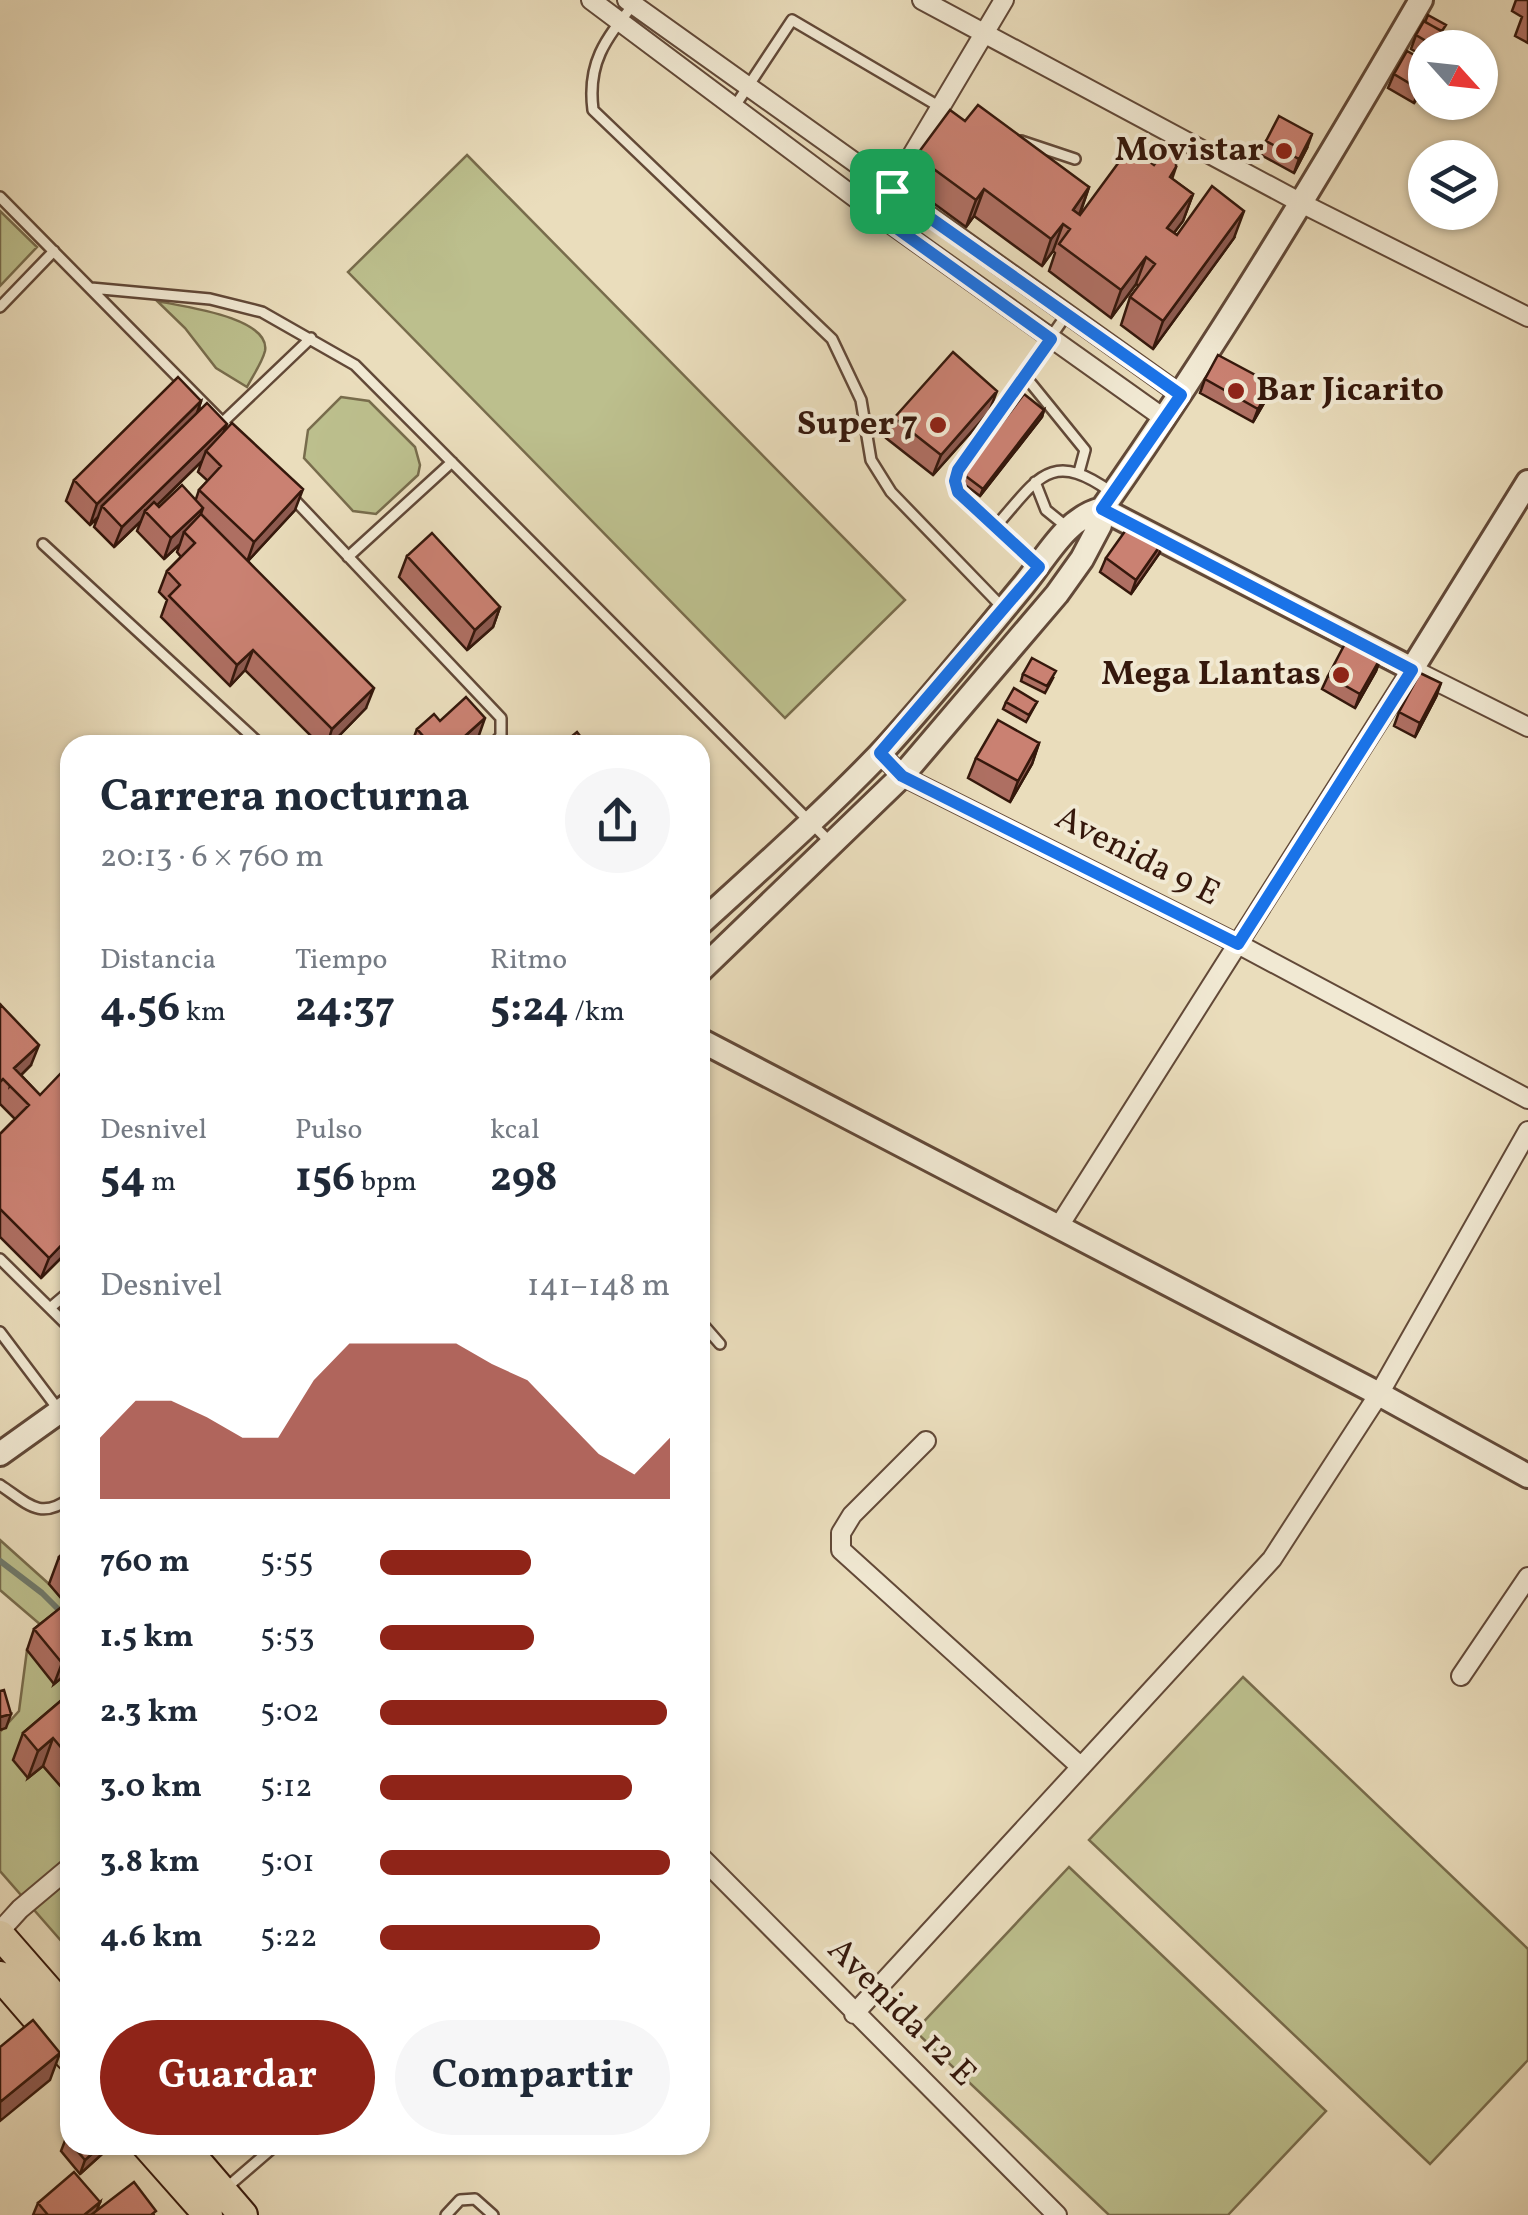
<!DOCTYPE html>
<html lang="es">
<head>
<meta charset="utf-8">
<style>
  :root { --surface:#fff; --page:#f6f6f7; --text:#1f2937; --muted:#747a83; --accent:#8f2418 }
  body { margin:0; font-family:Vollkorn,serif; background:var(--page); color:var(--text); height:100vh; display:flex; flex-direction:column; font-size:38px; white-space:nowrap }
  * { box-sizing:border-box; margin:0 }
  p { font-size:32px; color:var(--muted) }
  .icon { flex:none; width:55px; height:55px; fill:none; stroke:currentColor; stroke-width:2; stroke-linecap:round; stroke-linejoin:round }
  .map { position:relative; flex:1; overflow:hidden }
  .drawer { position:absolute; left:60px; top:735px; width:650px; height:1420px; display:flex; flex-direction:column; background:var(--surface); border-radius:30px; box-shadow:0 2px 8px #0004 }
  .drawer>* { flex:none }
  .needle { width:65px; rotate:117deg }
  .controls { position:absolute; left:1408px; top:30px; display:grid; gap:20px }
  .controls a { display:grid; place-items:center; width:90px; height:90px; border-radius:50%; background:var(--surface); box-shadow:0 2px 8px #0004; font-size:50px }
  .pin { position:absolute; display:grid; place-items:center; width:85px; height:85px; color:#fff; margin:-42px; border-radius:20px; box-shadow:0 5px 15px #0006 }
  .round { display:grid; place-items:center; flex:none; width:105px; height:105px; border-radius:52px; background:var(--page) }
  .head { display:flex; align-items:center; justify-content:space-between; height:170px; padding:0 40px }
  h1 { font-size:45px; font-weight:700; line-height:75px }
  .metrics { display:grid; grid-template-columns:repeat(3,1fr); gap:15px; height:170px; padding:10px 40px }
  .metrics div { display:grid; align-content:center }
  .metrics b { font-size:42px; font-weight:700 }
  .metrics small { font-size:28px; font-weight:400 }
  .metrics p { font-size:28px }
  .chart { height:280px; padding:20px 40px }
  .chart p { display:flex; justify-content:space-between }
  .chart svg { width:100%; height:180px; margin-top:10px; fill:var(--accent); opacity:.7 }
  .primary-button { display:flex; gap:20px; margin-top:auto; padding:20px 40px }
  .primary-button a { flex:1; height:115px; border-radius:60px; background:var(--accent); color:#fff; font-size:40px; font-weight:700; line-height:115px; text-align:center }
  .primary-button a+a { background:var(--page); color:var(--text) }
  ul { padding:0 40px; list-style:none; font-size:32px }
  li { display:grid; grid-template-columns:160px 120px 1fr; align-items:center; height:75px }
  li i { height:25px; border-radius:12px; background:var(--accent) }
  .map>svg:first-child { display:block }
</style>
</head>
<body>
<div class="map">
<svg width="1528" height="2215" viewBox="0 0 1528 2215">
  <rect width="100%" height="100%" fill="#eaddbc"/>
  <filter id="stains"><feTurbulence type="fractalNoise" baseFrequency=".002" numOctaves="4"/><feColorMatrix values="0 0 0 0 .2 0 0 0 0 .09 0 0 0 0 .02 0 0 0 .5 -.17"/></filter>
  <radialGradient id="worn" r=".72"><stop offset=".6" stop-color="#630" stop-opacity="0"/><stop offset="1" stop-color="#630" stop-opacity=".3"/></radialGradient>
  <path fill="#bcbf8d" stroke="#786c4c" stroke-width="2.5" d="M467,155L905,600L785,718L348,272Z
    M0,211L37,247L0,286Z
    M157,301C180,306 271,317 265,351C262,363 252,377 247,387L216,368L185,328Z
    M341,397L369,401L415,447L420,465L418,475L376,514L353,511L304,458L308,430Z
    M0,1540L49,1584L70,1608L49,1632L0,1590Z
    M27,1650L70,1671V1730L43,1766L70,1797V1951L0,1871V1732L19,1711Z
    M1243,1677L1528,1949V2060L1430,2164L1089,1840Z
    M1069,1867L1326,2111L1228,2215H1109L915,2031Z"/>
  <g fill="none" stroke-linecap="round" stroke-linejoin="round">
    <path stroke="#707a6c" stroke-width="6" d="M0,1561L42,1593L70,1621"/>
    <g stroke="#624938" stroke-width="14">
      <path id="service" d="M633,5C605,40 587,63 593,110L832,339L861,400L871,460L891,492L1004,609
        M735,106L792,20L940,107
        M1021,141L1075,159
        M0,197L236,436
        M91,288L210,299L262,312L355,365L830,842
        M0,307L54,251
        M1025,376L1085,450L1079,472
        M223,422L311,338
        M1035,482L1046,510L1067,527
        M290,495L501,718V736L492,745
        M996,526C1037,480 1050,448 1111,492
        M43,544L261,745
        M348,557L452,462
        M1038,567L958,491L955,481L957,470L1067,314
        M0,1259L70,1328
        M50,1308L70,1291
        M700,1321L720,1344
        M0,1332L58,1409
        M0,1485C27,1503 40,1521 70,1498
        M225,2189L276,2145
        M446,2215L460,2200L475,2199L493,2215"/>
    </g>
    <g stroke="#624938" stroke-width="22">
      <path id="minor" d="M591,0L877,214L1165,419
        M627,0L1181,395
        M922,0L1303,204L1528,317
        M877,214L1004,0
        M880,753L902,776L1238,944L1528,1099
        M1059,1226L1412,669L1528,727
        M926,1441L852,1515L841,1533V1550L1081,1767
        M1461,1676L1528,1577
        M700,1856L1057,2215
        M0,1931L20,1909L70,1867
        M854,2014L1272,1559L1379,1394L1528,1131"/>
    </g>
    <g stroke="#624938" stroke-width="28">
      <path id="tertiary" d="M700,924C760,869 821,815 878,756C928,702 975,644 1022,587C1045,560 1065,518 1102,509L1412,669L1528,482
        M700,971L902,776L1057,594L1082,559L1100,525L1102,509C1217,345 1320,174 1421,0
        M700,1040L1379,1394L1528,1476
        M0,1454L70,1404"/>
    </g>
    <g stroke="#35180c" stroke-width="32">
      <path id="trunk" d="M0,1935L70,2015
        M0,1976L70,2057
        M146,2145L208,2215
        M183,2145L243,2215"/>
    </g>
    <use href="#service" stroke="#f1e9d3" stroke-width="9"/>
    <use href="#minor" stroke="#f1e9d3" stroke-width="18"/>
    <use href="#tertiary" stroke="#f1e9d3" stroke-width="22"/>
    <use href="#trunk" stroke="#eaddbc" stroke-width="28"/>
  </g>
  <path fill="#ae6f62" stroke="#35180c" stroke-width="2.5" fill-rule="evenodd" d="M1516,0H1528V43L1515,36L1522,17L1512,11Z
    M1443,32L1447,48H1425V57L1411,49L1416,35Z
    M1394,74L1425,85L1414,103L1388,88Z
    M965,121L1089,187L1080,214L1154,165L1176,167L1172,179L1193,194L1183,221L1174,233L1177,235L1234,238L1153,349L1121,325L1130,297L1139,286L1136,284L1111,318L1049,271L1055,253L1053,251L1042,266L974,216L966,227L906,183L916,156Z
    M1266,141L1307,148L1294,173L1261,155Z
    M1205,379L1267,398L1253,422L1200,393Z
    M201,401L197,413L224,432L295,510L248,561L366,708L330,745H320L245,670L230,686L161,617L167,600L159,592L167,571L181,557L177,552L180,544L164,559L137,531L141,521L114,547L94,527L98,517L90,525L66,501L74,480ZM202,461L198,472L208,481L199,490L196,499L159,507L157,505Z
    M1044,410L1042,417L980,496L960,481L963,474Z
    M989,412L933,475L886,438L894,418Z
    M1164,540L1159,554L1131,594L1100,572L1106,558Z
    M407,556L500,607L493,627L467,650L399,577Z
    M1381,657L1376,671L1355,708L1322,689L1328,676Z
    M1023,674L1053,678L1045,693L1021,681Z
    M1436,697L1415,737L1394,726L1399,712Z
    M1006,702H1037L1026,722L1003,709Z
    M440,721L478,738L470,745H411L417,729Z
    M1039,743L1032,764L1010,802L968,778L976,758Z
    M0,1004L31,1065L21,1075L40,1095L70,1078V1249L41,1278L0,1237V1134L15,1119L0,1104Z
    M70,1547V1671L54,1684L27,1650L34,1629L66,1604L49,1584L59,1557Z
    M70,1693V1797L43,1766L28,1778L13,1760L23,1733Z
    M70,2134V2145H112L80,2174L61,2151L66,2138Z
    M100,2202L96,2211L155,2215H33L38,2203Z"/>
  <path fill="#8d5a50" stroke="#35180c" stroke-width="2.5" d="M1425,80V85L1414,103L1419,89Z
    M1312,134L1307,148L1294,173L1299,159Z
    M1089,187L1079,215L1073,210Z
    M984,189L974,216L966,227L976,200Z
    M1193,194L1183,221L1157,255L1167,228Z
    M1244,211L1234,238L1153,349L1163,321Z
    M1063,224L1053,251L1042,266L1051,239Z
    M1146,257L1136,284L1111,318L1121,290Z
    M1272,384L1267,398L1253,422L1258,409Z
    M997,391L989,412L933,475L941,455Z
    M201,401L194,422L102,506L98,517L90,525L97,504Z
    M1044,410L1042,417L980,496L983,489Z
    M227,424L219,444L206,451L202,461L148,514L145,511L141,521L114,547L122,527Z
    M303,489L295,510L247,562L254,542Z
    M203,508L196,528L184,532L180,544L164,559L171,538Z
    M1164,540L1159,554L1131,594L1136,580Z
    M500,607L493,627L467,650L475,630Z
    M253,650L245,670L230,686L237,665Z
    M1381,657L1376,671L1355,708L1360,694Z
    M1441,683L1436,697L1415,737L1420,723Z
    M374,688L366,708L330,745H327L332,729Z
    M485,718L478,738L470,745H455Z
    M1039,743L1032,764L1010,802L1018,781Z
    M39,1045L31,1065L10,1086L14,1068Z
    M70,1236V1249L41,1278L49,1258Z
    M70,1656V1671L54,1684L62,1663Z
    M11,1714L6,1728L0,1730V1717Z
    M53,1738L43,1766L28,1778L38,1751Z
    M60,2053L50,2080L0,2121V2102Z
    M102,2145H112L80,2174L85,2160Z
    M100,2202L95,2215H84Z"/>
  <path fill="#ca8172" stroke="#35180c" stroke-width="2.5" d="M1428,15L1446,25L1442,31L1425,22Z
    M1424,21L1451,37L1445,48H1438L1416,35Z
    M1407,51L1425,61V80L1419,89L1394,74Z
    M978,105L1089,187L1073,210L1080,215L1130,147L1154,165L1161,156L1170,154L1176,158V167L1170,177L1193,194L1167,228L1177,235L1212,186L1244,211L1163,321L1130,297L1155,264L1146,257L1121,290L1059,244L1070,229L1063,224L1051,239L984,189L976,200L916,156L950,110L965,121Z
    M1279,116L1312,134L1299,159L1266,141Z
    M953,352L997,391L941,455L894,418Z
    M1218,355L1272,384L1258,409L1205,379Z
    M178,377L201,401L97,504L74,480Z
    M1024,394L1044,410L983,489L963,474Z
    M207,403L227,424L122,527L102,506Z
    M232,423L303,489L254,542L199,490L221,466L206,451Z
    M182,485L203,508L171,538L145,511L154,502L159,507Z
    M201,514L374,688L332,729L253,650L237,665L169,596L180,585L167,571L195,543L184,532Z
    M1128,527L1153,536L1154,533L1164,540L1136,580L1106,558Z
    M432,533L500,607L475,630L407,556Z
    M1348,638L1381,657L1360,694L1328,676Z
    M1032,658L1056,671L1047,686L1023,674Z
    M1420,673L1441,683L1420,723L1399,712Z
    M1014,688L1037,702L1029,715L1006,702Z
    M466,697L485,718L455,745H431L417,729L434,714L440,721Z
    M998,720L1039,743L1018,781L976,758Z
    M577,732L587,745H561Z
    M0,1004L39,1045L14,1068L40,1095L63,1071L70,1078V1236L49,1258L0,1209V1134L29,1105L3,1079L0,1082Z
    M70,1547V1570L59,1557Z
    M70,1600V1656L62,1663L34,1629Z
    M4,1690L11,1714L0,1717V1691Z
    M70,1693V1758L53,1738L38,1751L23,1733Z
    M33,2020L60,2053L0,2102V2047Z
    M72,2145H102L85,2160Z
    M74,2172L100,2202L84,2215H48L38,2203Z
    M134,2182L156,2211L151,2215H91Z"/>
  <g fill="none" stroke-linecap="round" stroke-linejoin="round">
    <g stroke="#fff" stroke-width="20">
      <path id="route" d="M892,191L1181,395L1102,509L1412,670L1238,944L902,776L880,753L1039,567L958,492L955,481L958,470L1051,339L877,214Z"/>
    </g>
    <use href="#route" stroke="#1a73e8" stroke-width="12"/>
  </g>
  <g fill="#8f2418" stroke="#f1e9d3" stroke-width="4">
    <circle cx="1284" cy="151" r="10"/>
    <circle cx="1236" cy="391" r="10"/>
    <circle cx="938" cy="425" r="10"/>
    <circle cx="1341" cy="675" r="10"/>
  </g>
  <g text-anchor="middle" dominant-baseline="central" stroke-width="8" stroke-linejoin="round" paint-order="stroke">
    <g font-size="35" font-weight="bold" fill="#35180c" stroke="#f1e9d3" text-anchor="end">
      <text x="1264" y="151">Movistar</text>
      <text x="1256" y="391" text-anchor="start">Bar Jicarito</text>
      <text x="918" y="425">Super 7</text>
      <text x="1321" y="675">Mega Llantas</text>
    </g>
    <g font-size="35" fill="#35180c" stroke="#f1e9d3">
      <text transform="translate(1137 857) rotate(27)">Avenida 9 E</text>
      <text transform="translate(901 2013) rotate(45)">Avenida 12 E</text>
    </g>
  </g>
  <rect width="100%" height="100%" filter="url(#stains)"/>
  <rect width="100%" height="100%" fill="url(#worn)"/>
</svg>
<div class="controls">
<a><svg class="needle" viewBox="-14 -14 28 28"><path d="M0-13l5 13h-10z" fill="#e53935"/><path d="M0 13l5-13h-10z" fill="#747a83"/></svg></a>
<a><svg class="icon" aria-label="layers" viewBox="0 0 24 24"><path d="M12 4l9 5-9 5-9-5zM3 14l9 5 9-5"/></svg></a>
</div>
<div class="pin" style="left:892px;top:191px;background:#1e9e55"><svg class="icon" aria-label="arrive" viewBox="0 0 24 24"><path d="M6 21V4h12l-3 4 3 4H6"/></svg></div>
<section class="drawer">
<div class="head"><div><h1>Carrera nocturna</h1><p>20:13 · 6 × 760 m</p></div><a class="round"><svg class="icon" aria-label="share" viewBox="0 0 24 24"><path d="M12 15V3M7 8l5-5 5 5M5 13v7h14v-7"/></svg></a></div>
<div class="metrics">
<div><p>Distancia</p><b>4.56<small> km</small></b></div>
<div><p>Tiempo</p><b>24:37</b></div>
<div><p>Ritmo</p><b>5:24<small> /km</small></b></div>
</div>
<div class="metrics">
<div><p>Desnivel</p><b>54<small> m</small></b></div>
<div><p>Pulso</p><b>156<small> bpm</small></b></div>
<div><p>kcal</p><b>298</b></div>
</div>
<div class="chart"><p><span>Desnivel</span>141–148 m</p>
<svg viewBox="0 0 160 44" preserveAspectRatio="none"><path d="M0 44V29L10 20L20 20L30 24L40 29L50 29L60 15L70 6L80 6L90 6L100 6L110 11L120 15L130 24L140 33L150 38L160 29V44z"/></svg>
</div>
<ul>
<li><b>760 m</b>5:55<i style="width:52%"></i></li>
<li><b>1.5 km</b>5:53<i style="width:53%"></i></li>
<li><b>2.3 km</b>5:02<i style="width:99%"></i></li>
<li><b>3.0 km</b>5:12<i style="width:87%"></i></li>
<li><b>3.8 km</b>5:01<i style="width:100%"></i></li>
<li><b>4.6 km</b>5:22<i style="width:76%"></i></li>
</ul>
<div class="primary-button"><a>Guardar</a><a>Compartir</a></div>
</section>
</div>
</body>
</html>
